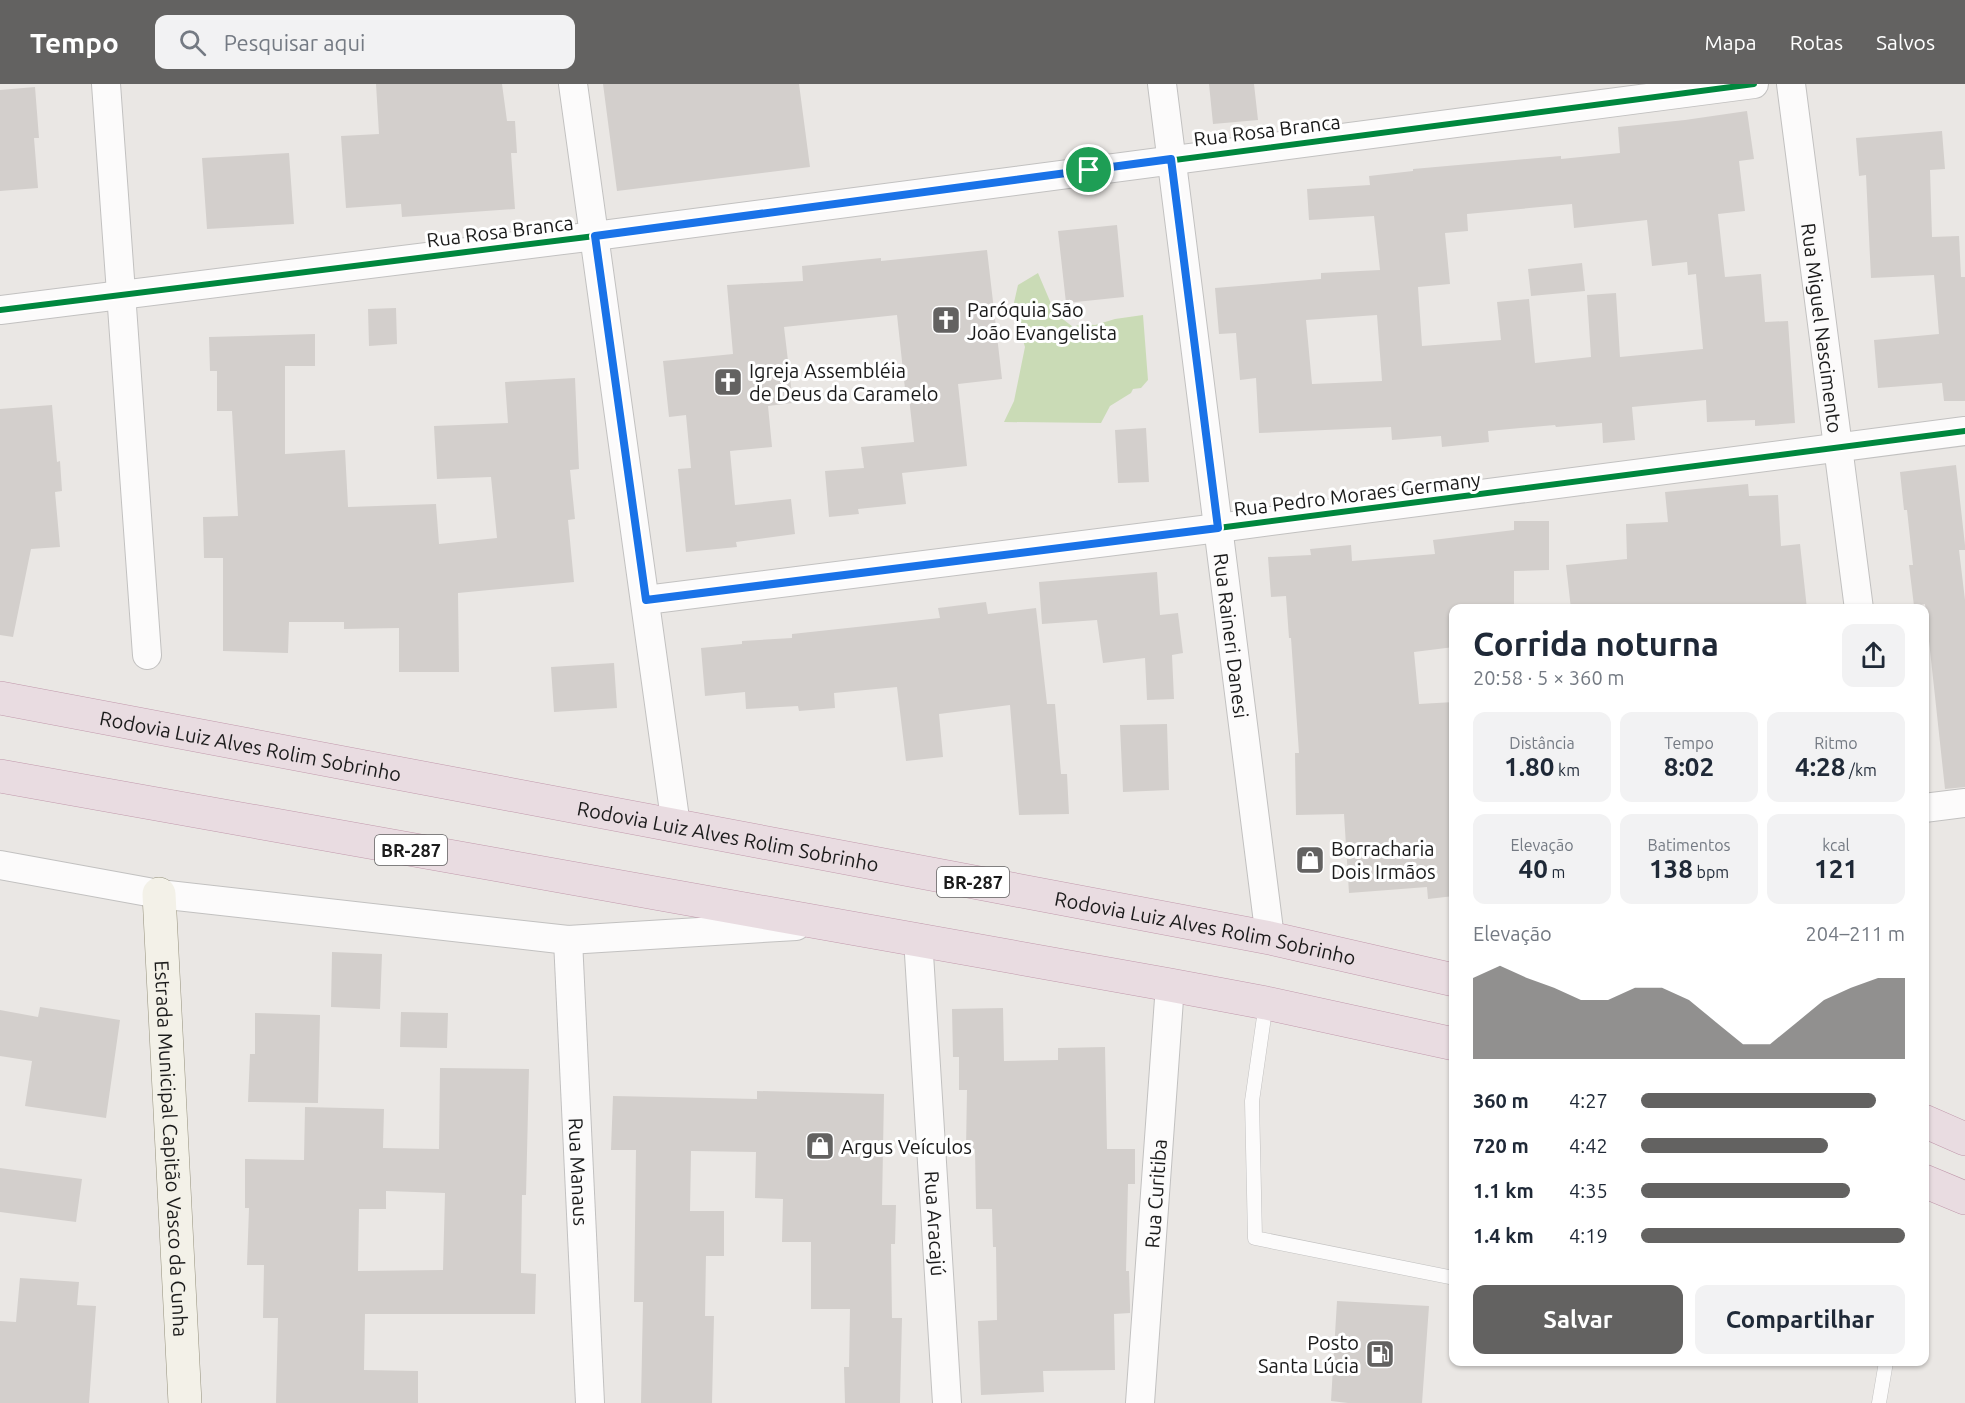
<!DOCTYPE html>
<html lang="pt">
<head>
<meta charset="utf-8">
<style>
  :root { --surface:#fff; --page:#f2f2f3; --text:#1f2937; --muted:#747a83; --accent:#636261 }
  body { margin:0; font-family:Ubuntu,sans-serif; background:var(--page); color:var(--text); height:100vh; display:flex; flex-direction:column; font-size:22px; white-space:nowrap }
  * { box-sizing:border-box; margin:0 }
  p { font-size:20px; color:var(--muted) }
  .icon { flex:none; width:33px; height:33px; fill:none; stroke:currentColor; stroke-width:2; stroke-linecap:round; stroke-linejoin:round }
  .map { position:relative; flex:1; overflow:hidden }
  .drawer { position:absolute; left:1449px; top:520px; width:480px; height:762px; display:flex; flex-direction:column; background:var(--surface); border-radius:12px; box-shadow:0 2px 4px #0004 }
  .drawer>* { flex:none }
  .pin { position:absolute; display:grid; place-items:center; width:51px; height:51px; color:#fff; margin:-26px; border:3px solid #fff; border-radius:50%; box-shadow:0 2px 6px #0007 }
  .round { display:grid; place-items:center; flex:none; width:63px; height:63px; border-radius:12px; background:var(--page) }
  .head { display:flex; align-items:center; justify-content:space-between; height:102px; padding:0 24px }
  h1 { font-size:33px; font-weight:700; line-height:45px }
  .figures { display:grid; grid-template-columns:repeat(3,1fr); gap:9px; height:102px; padding:6px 24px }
  .figures div { display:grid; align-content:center; border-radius:12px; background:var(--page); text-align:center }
  .figures b { font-size:26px; font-weight:700 }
  .figures small { font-size:16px; font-weight:400 }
  .figures p { font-size:16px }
  .chart { height:168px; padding:12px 24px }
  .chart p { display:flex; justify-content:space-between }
  .chart svg { width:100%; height:108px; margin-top:6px; fill:var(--accent); opacity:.7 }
  .primary-button { display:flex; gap:12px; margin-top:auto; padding:12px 24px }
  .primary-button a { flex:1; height:69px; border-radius:12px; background:var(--accent); color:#fff; font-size:24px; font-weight:700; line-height:69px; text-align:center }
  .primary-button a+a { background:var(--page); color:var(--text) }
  ul { padding:0 24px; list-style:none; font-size:20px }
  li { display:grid; grid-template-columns:96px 72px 1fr; align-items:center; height:45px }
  li i { height:15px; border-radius:8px; background:var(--accent) }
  header { display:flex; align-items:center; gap:36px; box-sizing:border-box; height:84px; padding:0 30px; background:var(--accent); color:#fff }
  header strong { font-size:28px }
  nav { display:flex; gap:33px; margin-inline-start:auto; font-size:21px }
  .search { width:420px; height:54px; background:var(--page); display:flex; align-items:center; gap:15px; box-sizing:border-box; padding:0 21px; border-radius:12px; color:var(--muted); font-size:22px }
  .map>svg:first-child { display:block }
</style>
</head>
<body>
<header>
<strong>Tempo</strong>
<div class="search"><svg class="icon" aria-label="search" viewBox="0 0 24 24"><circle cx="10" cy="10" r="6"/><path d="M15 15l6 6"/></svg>Pesquisar aqui</div>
<nav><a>Mapa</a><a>Rotas</a><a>Salvos</a></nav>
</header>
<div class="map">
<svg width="1965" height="1319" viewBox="0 0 1965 1319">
  <rect width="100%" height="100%" fill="#eae7e4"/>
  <path fill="#cadbb6" d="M1038,189L1055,229L1073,243L1081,240L1095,241L1115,235L1143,231L1148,296L1141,304L1133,305L1131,309L1110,322L1101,339L1004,338L1014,317L1025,263L1013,223L1018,201Z"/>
  <path fill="#d3cfcc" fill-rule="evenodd" d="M376,0H502L507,37H515L517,69H511L515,125L402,133L401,120L346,124L341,52L379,50Z
    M603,0H799L810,83L617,107Z
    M1209,0H1254L1258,36L1213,40Z
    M35,3L39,54H34L38,104L0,107V6Z
    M1747,27L1754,75L1739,77L1745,127L1718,130L1725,193L1761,190L1765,238L1788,237L1795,339L1755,342V336L1707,338L1706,316L1632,323L1635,356L1603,359L1602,339L1556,343L1555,341L1488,347L1489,358L1442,363L1441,352L1392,356L1391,343L1259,349L1256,294L1240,296L1236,249L1219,250L1215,204L1321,195V189L1380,186L1374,132L1309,136L1307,105L1370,101L1369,92L1413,87V85L1561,72V75L1620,69L1618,43L1685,36ZM1572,120L1574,144L1647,136L1652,182L1687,178L1688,191L1696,190L1703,265L1620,273L1616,209L1587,211L1591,273L1535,279L1529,215L1497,218L1501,256L1422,262L1418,203L1450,200L1445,149L1468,147L1467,130ZM1377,231L1382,297L1312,300L1306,236Z
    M1942,47L1945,85L1930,86L1932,153L1959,152L1961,193H1965V317H1944L1942,299L1878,304L1874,256L1939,250L1934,191L1871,194L1866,91L1859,92L1856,54Z
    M289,69L294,140L207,145L202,74Z
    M1117,141L1124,213L1066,219L1058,147Z
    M987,166L1002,295L958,300L967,382L902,389L906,420L858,425L859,430L829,433L825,387L864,384L861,363L914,358L908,305H905L897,231L784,243L793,319L768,322L772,363L730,367L735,421L791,415L795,450L736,458L737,463L686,468L678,385L691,384L686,331L669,333L663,277L733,270L727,201L803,197L802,182L881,174V177Z
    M1582,179L1585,207L1531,212L1528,185Z
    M396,224L397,260L369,262L368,225Z
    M315,250V282H285V370L345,366L348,423L436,420L439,460L497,454L491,393L437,395L434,342L508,339L505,298L575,294L579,385L570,386L575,435L568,436L574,498L458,509L459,588H399V544L344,545V538H289L288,569L223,567V474H204L203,433L238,432L232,327H217V287H210L209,253Z
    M52,321L57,378L60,377L62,407L55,408L60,463L31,465L13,553L0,551V325Z
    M1146,344L1149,398L1118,399L1115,346Z
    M1956,381L1965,461V466H1959L1965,516V703L1945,705L1925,520L1914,522L1909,481H1913L1907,426H1904L1900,388Z
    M1748,400L1749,412L1778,411L1781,462L1800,460L1807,525H1571L1566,481L1627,475L1626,440L1668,438L1665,408Z
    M1514,437H1549V486L1514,487V525H1454V563L1414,568L1419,620L1454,618V812L1428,815L1427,803L1349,809L1344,730L1296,731L1295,669H1299L1291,554H1289L1286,512L1271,513L1268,473L1311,471L1310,465L1351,461L1352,477L1435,470L1433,456L1514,446Z
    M1157,488L1160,531L1178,529L1183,569L1172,571L1174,615L1147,616L1145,574L1103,579L1097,536L1042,540L1039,498Z
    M986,518L988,530L1036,524L1047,620H1055L1061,690H1067L1069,730L1019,731L1010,621L939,630L943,673L906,677L897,603L834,609L835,624L799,627L798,622L746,625L745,608L705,612L701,564L742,560V557L792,554V550L940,534L938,524Z
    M614,579L617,624L554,628L551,583Z
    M1167,640L1169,706L1123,708L1120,641Z
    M332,868L382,870L380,925L331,923Z
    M40,923L120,936L106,1034L25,1022L32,977L0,972V926L38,933Z
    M1003,924L1004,977L1058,976V964L1105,963L1107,1065H1135V1100H1128L1126,1187H1129L1130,1222V1229L1114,1230L1115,1286L1043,1287L1044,1308L981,1311L978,1237L997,1236L996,1163H993L992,1125H976L975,1065H966L967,1006H959V973H953L952,925Z
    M401,928L448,929L447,964L400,963Z
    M255,929L320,931L318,1019L248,1018L250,970H255Z
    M440,984L529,985L526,1111H522L521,1189L536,1190L535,1230H365L364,1286L418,1287V1319H276L278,1234H263L264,1181H247L249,1124H245V1075L304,1076L305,1023L384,1025L383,1064L439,1065ZM386,1107L445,1109L443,1186L358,1187L359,1125H386Z
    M757,1007L884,1010L882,1121H896L895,1160H891L892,1234H902L900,1319H845L844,1283H849L850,1225H811V1158H782L783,1115L755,1114L756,1068L691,1067L690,1127H724V1172H706L705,1232H714L712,1319H641L643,1218H634L636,1066H611L613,1012L757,1015Z
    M0,1084L82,1095L76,1138L0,1128Z
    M20,1194L79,1198L77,1221L96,1222L89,1319H0V1237L16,1238Z
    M1337,1217L1429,1222L1422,1319H1348L1331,1317Z"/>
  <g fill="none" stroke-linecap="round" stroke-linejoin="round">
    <g stroke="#c2c1c0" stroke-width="15">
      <path id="lane" d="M1266,919L1252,1017L1255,1154L1454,1194
        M1879,1319L1886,1278"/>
    </g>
    <g stroke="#c2c1c0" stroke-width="30">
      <g id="street">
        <path d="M106,0L147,571"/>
        <path d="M573,0L676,742"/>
        <path id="s1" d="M1162,0L1270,854"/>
        <path id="s2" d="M1791,0L1859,525"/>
        <path d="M0,226L595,152L1754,0"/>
        <path d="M646,516L1218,444L1965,347"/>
        <path d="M1924,724L1965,719"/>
        <path d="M0,781L159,810L568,856L796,842"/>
        <path id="s3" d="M918,854L947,1319"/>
        <path id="s4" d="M568,856L590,1319"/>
        <path id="s5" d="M1140,1319L1170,901"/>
      </g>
    </g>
    <g stroke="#95917c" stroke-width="34">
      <g id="secondary">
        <path id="s6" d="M159,810L185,1319"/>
      </g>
    </g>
    <g stroke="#c199ac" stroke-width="34">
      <g id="highway">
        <path id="s7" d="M0,614L1270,854L1454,896"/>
        <path d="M0,692L1170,901L1266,919L1454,960"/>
        <path d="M1924,1037L1965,1055"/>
        <path d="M1924,1097L1965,1114"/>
      </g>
    </g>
    <use href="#lane" stroke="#fcfbfb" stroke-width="14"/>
    <use href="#street" stroke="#fcfbfb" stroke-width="28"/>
    <use href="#secondary" stroke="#f3f1e8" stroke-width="33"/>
    <use href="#highway" stroke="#e9dce1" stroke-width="33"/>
    <g stroke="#fff" stroke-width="10">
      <path id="cycleway" d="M0,226L595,152L1754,0
        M646,516L1218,444L1965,347"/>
    </g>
    <use href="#cycleway" stroke="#00873e" stroke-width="6"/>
  </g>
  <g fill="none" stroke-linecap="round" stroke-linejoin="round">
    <g stroke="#fff" stroke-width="12">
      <path id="route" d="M1171,75L1218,444L646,516L595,152Z"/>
    </g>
    <use href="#route" stroke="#1a73e8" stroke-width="8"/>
  </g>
  <defs>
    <g id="church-square" transform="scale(1.5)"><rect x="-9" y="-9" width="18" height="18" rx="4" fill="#636261" stroke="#fff"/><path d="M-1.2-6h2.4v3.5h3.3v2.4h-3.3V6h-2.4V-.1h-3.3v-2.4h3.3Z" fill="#fff"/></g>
    <g id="shop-square" transform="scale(1.5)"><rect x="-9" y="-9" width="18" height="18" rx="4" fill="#636261" stroke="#fff"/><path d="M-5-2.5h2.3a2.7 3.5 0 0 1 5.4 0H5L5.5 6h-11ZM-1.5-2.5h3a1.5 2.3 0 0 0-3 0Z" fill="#fff"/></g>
    <g id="fuel-square" transform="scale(1.5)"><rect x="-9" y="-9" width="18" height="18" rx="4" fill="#636261" stroke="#fff"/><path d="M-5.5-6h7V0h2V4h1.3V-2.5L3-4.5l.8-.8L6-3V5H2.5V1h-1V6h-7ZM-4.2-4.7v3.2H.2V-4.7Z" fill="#fff"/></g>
  </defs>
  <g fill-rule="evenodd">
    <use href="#church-square" x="946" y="236"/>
    <use href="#church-square" x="728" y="298"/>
    <use href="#shop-square" x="1310" y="776"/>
    <use href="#shop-square" x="820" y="1062"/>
    <use href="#fuel-square" x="1380" y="1270"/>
  </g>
  <g text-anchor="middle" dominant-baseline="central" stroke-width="6" stroke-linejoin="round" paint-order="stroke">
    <g fill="#fff" stroke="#5f5f5f" stroke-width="1.5">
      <rect x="375" y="751" width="72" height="30" rx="4.5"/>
      <rect x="937" y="783" width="72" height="30" rx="4.5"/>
    </g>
    <g font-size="18" font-weight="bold" fill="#1b1b1b">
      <text x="411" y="766">BR-287</text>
      <text x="973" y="798">BR-287</text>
    </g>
    <g font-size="20" fill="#1b1b1b" stroke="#fff">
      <text transform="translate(1267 46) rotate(-7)">Rua Rosa Branca</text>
      <text transform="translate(500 147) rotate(-7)">Rua Rosa Branca</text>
      <text stroke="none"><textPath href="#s2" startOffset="246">Rua Miguel Nascimento</textPath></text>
      <text transform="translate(1357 410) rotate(-7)">Rua Pedro Moraes Germany</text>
      <text stroke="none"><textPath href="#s1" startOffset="556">Rua Raineri Danesi</textPath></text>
      <text stroke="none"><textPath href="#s7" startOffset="255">Rodovia Luiz Alves Rolim Sobrinho</textPath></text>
      <text stroke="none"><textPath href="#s7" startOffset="741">Rodovia Luiz Alves Rolim Sobrinho</textPath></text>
      <text stroke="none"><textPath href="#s7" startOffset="1227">Rodovia Luiz Alves Rolim Sobrinho</textPath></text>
      <text stroke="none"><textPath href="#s6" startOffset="255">Estrada Municipal Capitão Vasco da Cunha</textPath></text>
      <text stroke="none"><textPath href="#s4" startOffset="232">Rua Manaus</textPath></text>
      <text stroke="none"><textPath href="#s5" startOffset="210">Rua Curitiba</textPath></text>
      <text stroke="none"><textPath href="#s3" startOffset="286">Rua Aracajú</textPath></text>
    </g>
    <g font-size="20" fill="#1b1b1b" stroke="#fff" text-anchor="start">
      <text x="967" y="225">Paróquia São<tspan x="967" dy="23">João Evangelista</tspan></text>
      <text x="749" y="286">Igreja Assembléia<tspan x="749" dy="23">de Deus da Caramelo</tspan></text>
      <text x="1331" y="764">Borracharia<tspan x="1331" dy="23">Dois Irmãos</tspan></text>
      <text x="841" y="1062">Argus Veículos</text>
      <text x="1359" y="1258" text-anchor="end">Posto<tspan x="1359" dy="23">Santa Lúcia</tspan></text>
    </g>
  </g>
</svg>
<div class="pin" style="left:1089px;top:86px;background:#1e9e55"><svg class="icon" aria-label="arrive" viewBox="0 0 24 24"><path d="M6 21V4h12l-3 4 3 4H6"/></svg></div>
<section class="drawer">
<div class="head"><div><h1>Corrida noturna</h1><p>20:58 · 5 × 360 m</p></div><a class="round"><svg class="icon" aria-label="share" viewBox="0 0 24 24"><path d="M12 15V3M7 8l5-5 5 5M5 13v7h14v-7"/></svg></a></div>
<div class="figures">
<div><p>Distância</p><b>1.80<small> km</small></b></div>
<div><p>Tempo</p><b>8:02</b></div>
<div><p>Ritmo</p><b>4:28<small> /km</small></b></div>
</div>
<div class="figures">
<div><p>Elevação</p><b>40<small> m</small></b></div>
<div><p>Batimentos</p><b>138<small> bpm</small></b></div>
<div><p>kcal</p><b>121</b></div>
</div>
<div class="chart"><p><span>Elevação</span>204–211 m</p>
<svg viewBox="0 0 160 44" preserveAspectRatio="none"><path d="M0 44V11L10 6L20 11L30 15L40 20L50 20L60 15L70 15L80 20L90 29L100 38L110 38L120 29L130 20L140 15L150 11L160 11V44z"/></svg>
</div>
<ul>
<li><b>360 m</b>4:27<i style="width:89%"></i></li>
<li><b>720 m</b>4:42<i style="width:71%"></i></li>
<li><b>1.1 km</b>4:35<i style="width:79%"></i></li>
<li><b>1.4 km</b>4:19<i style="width:100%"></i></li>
</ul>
<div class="primary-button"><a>Salvar</a><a>Compartilhar</a></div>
</section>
</div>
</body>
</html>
